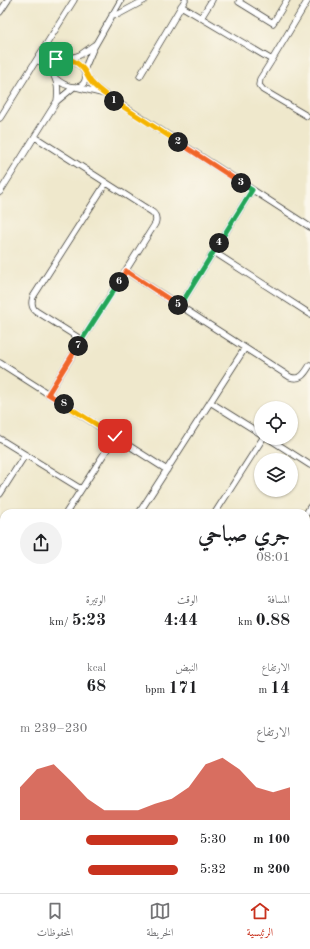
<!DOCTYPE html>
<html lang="ar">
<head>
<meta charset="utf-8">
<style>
  :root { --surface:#fff; --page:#f2f2f2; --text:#202124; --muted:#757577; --line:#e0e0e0; --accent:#c8321e }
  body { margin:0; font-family:"Old Standard TT",Amiri,serif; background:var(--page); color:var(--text); direction:rtl; height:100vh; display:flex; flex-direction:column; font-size:15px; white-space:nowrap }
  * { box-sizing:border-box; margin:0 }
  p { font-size:13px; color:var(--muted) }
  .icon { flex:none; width:22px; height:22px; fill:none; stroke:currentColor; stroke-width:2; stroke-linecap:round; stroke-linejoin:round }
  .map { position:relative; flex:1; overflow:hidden; direction:ltr }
  .side { position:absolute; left:0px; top:509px; width:310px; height:384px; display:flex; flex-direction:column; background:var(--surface); border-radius:12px 12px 0 0; box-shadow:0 1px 3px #0004; direction:rtl }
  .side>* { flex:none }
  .fabs { position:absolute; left:254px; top:401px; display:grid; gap:8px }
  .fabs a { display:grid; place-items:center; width:44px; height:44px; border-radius:50%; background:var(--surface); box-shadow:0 1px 3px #0004; font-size:20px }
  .pin { position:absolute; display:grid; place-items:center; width:34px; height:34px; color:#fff; margin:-17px; border-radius:8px; box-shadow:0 2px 6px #0006 }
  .km { position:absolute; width:20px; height:20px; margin:-10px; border-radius:50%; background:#222; color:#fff; font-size:11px; line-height:20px; text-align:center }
  .round { display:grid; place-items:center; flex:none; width:42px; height:42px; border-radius:21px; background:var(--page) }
  .head { display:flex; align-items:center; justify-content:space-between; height:68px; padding:0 20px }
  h1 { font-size:22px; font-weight:700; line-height:30px }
  .metrics { display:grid; grid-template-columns:repeat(3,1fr); gap:6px; height:68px; padding:4px 20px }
  .metrics div { display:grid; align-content:center }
  .metrics b { font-size:17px; font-weight:700 }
  .metrics small { font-size:11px; font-weight:400 }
  .metrics p { font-size:11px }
  .chart { height:112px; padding:8px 20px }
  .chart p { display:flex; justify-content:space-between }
  .chart svg { width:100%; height:72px; margin-top:4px; fill:var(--accent); opacity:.7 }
  ul { padding:0 20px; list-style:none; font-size:13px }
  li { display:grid; grid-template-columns:64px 48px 1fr; align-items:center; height:30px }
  li i { height:10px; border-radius:5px; background:var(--accent) }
  .dock { display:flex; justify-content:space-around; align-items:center; height:56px; border-top:1px solid var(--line); background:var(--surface); font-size:11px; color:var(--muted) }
  .dock a { display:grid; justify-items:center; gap:2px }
  .dock .selected { color:var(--accent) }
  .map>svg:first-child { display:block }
</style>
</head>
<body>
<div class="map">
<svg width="310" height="893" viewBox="0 0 310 893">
  <rect width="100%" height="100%" fill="#fbf7ec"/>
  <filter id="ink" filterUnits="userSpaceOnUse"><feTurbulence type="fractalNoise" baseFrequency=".025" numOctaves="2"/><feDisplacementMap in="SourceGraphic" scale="8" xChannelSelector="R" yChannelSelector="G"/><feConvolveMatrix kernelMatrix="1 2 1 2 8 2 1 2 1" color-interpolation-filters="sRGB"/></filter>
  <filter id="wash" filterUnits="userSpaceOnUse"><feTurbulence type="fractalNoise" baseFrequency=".012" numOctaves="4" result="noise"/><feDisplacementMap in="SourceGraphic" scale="16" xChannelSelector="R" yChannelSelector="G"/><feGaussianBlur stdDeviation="0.9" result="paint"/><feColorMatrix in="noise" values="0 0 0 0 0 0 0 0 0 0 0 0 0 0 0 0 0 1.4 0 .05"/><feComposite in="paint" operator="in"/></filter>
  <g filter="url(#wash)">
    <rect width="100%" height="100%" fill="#efe8cc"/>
  </g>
  <g filter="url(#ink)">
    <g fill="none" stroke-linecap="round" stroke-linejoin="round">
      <g stroke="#3c3b36" stroke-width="7">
        <path id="minor" d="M240,0L239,2L273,23L287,0
          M181,6L272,60
          M0,12L8,0
          M112,15L119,14L145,0
          M201,18L212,0
          M43,50L56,59
          M68,59L80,55L94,45
          M37,60L51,68
          M84,70L93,49L121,0
          M86,75L93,85L103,93L310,227
          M140,76L185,0
          M55,78C64,86 85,95 86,75C83,65 70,57 60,57C44,63 53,71 56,81C58,87 58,94 57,101
          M76,87L101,93
          M307,116L263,90L259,85L260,79L272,60L308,0
          M0,118L74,0
          M35,137L152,212C156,215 157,219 155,224L48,394
          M0,192L57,101L74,87
          M214,252L310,314
          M126,271L290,377C301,381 305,373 310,365
          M180,306L252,190
          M82,340L36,311C32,308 31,303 33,297L106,183
          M0,363L167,470
          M210,402L261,434
          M268,438L310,465
          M0,439L81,489
          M0,494L25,455
          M66,513L115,437
          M139,513L245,348
          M215,513L263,438
          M306,514L310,507
          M306,531L310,524
          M0,602L4,605
          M0,616L4,618
          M306,686L310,679
          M306,693L310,699
          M306,799L310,801
          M306,813L310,815
          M79,893L81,889"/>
      </g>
      <use href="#minor" stroke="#fff" stroke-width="5.5"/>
    </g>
  </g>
  <g fill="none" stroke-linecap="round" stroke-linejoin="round" filter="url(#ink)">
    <g stroke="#fff" stroke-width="8">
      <path id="split-1" d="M56,59C66,55 78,62 84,70C87,74 88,79 92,83C98,90 106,95 114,101"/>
    </g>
    <g stroke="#fff" stroke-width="8">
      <path id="split-2" d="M114,101L178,142"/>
    </g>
    <g stroke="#fff" stroke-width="8">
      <path id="split-3" d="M178,142L241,183"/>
    </g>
    <g stroke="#fff" stroke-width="8">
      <path id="split-4" d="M219,243L252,190L241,183"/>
    </g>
    <g stroke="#fff" stroke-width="8">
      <path id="split-5" d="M178,305L180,306L219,243"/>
    </g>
    <g stroke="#fff" stroke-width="8">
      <path id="split-6" d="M119,282L126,271L178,305"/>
    </g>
    <g stroke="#fff" stroke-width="8">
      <path id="split-7" d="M78,346L119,282"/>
    </g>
    <g stroke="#fff" stroke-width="8">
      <path id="split-8" d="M64,404L48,394L78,346"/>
    </g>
    <g stroke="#fff" stroke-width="8">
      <path id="split-9" d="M64,404L115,436"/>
    </g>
    <use href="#split-1" stroke="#f5b400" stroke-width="5"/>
    <use href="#split-2" stroke="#f5b400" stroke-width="5"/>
    <use href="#split-3" stroke="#f0652b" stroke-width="5"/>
    <use href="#split-4" stroke="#22a559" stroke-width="5"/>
    <use href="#split-5" stroke="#22a559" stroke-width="5"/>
    <use href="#split-6" stroke="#f0652b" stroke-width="5"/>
    <use href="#split-7" stroke="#22a559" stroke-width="5"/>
    <use href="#split-8" stroke="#f0652b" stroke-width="5"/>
    <use href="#split-9" stroke="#f5b400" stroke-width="5"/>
  </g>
</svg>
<div class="fabs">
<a><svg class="icon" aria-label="locate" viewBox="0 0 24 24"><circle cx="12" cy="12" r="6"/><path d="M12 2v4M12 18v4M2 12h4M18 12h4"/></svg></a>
<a><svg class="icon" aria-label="layers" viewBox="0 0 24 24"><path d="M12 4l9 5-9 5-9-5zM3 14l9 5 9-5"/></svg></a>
</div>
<div class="pin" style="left:56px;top:59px;background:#1e9e55"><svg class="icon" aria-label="arrive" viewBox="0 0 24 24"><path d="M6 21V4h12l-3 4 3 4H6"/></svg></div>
<div class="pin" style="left:115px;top:436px;background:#d93025"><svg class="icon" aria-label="check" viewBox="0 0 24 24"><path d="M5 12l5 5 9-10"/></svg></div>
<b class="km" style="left:114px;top:101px">1</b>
<b class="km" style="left:178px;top:142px">2</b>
<b class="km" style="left:241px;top:183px">3</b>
<b class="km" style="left:219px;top:243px">4</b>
<b class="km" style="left:178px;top:305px">5</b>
<b class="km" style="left:119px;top:282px">6</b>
<b class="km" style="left:78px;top:346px">7</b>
<b class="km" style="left:64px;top:404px">8</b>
<section class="side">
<div class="head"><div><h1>جري صباحي</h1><p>08:01</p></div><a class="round"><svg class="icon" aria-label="share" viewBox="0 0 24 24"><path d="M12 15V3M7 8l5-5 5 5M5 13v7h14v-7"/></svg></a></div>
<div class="metrics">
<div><p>المسافة</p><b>0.88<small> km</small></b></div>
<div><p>الوقت</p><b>4:44</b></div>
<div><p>الوتيرة</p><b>5:23<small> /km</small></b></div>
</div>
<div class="metrics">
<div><p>الارتفاع</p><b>14<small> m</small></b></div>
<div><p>النبض</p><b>171<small> bpm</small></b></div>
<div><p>kcal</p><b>68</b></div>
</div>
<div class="chart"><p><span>الارتفاع</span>230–239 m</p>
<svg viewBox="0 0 160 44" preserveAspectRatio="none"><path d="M0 44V24L10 13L20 10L30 20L40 31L50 38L60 38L70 38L80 34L90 31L100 24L110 10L120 6L130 13L140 24L150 27L160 24V44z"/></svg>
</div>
<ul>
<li><b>100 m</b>5:30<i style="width:58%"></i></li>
<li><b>200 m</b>5:32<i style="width:57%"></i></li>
</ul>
</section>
</div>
<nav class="dock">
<a class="selected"><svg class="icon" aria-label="home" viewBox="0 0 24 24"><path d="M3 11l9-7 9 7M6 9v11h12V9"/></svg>الرئيسية</a>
<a><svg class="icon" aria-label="map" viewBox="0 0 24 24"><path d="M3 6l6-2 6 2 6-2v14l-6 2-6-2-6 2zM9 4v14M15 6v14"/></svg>الخريطة</a>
<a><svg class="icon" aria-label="saved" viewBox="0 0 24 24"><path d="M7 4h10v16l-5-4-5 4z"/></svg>المحفوظات</a>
</nav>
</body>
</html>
